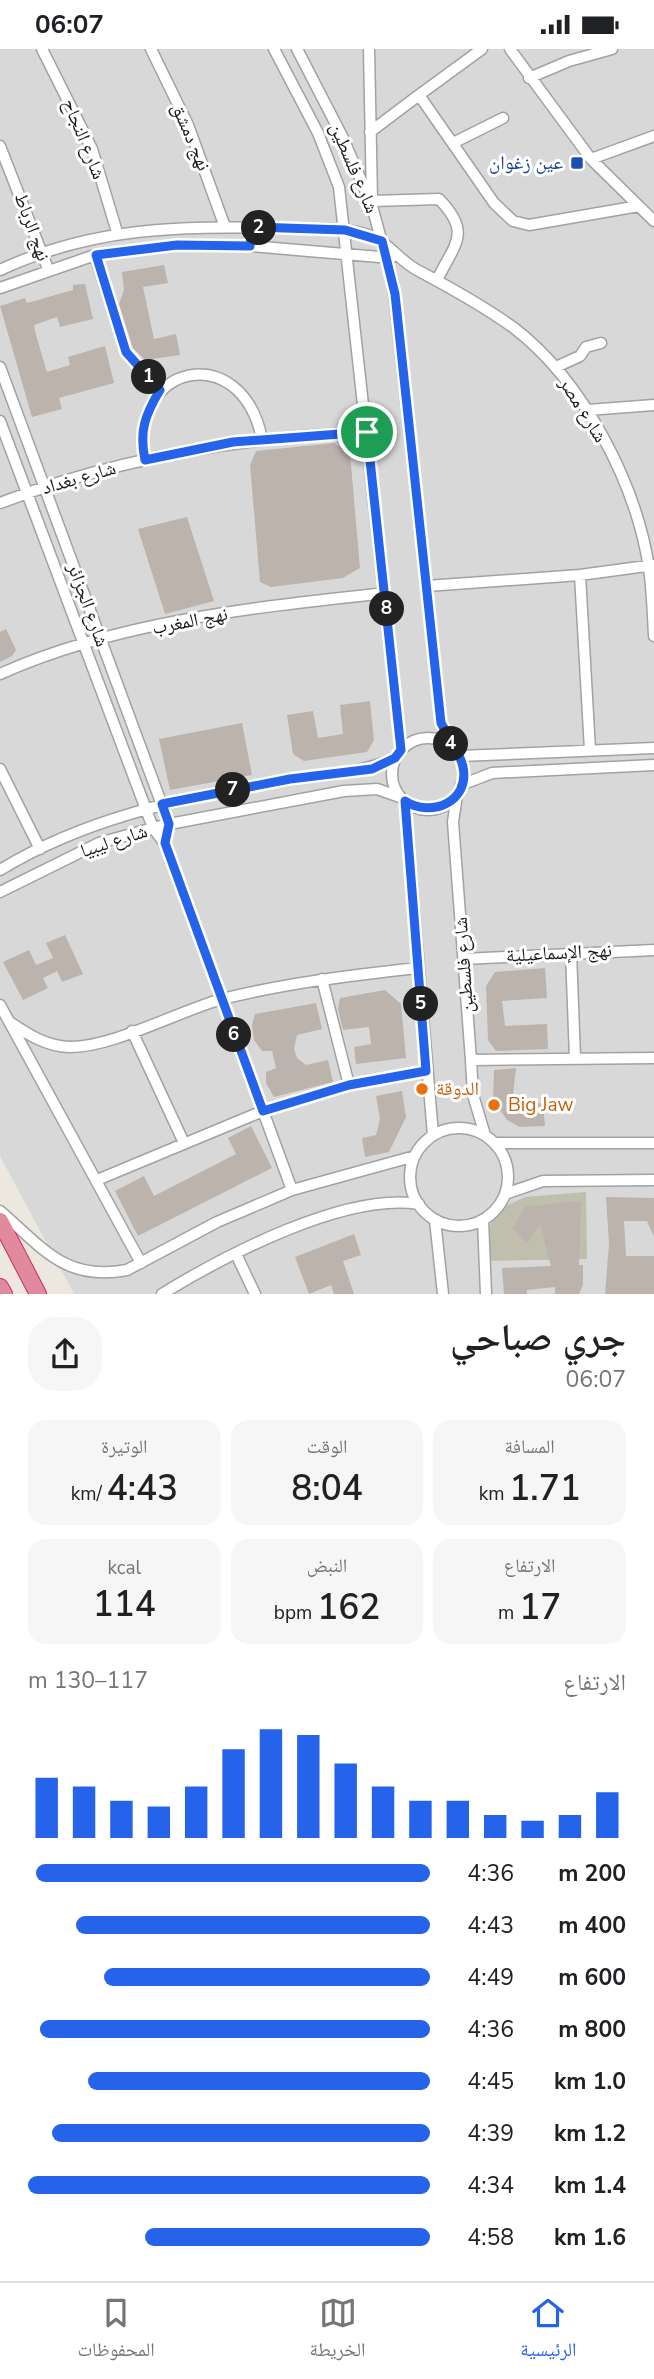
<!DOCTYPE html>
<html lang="ar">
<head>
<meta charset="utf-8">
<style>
  :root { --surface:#fff; --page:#f6f6f6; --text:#202124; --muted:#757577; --line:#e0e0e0; --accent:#2563eb }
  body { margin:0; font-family:"Nunito Sans","Noto Naskh Arabic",sans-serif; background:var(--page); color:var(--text); direction:rtl; height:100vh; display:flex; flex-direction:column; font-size:26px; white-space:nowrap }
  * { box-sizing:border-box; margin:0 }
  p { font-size:23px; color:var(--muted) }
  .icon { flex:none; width:38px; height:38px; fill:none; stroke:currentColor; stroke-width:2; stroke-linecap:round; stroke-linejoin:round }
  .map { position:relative; height:1245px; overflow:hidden; direction:ltr }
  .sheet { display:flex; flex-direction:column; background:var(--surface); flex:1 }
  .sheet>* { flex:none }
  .pin { position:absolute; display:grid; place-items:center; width:60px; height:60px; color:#fff; margin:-30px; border:4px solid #fff; border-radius:50%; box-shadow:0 2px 7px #0007 }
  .km { position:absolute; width:35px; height:35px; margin:-18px; border-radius:50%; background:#222; color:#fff; font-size:19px; line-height:35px; text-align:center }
  .round { display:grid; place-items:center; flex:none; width:74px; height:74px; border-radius:28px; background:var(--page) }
  .summary { display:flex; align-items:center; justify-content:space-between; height:119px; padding:0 28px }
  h1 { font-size:38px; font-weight:600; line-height:52px }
  .figures { display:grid; grid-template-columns:repeat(3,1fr); gap:10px; height:119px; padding:7px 28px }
  .figures div { display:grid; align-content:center; border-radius:18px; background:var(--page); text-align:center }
  .figures b { font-size:35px; font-weight:600 }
  .figures small { font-size:19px; font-weight:400 }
  .figures p { font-size:19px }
  .chart { height:196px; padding:14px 28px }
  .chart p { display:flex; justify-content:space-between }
  .chart svg { width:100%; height:126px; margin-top:7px; stroke:var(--accent); stroke-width:6 }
  ul { padding:0 28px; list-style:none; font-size:23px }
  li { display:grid; grid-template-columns:112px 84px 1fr; align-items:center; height:52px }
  li i { height:18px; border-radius:9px; background:var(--accent) }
  .status { display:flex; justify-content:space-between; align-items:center; height:49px; padding:0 35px; background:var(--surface); direction:ltr }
  .status svg { height:19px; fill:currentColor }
  .menu { display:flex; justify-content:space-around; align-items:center; height:98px; border-top:2px solid var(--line); background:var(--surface); font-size:19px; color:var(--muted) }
  .menu a { display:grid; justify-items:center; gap:4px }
  .menu .current { color:var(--accent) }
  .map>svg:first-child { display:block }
</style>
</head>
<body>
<div class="status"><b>06:07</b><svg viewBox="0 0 49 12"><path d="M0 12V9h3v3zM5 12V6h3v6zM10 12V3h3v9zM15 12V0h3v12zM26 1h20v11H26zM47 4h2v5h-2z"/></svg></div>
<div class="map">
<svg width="654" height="1245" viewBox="0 0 654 1245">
  <rect width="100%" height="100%" fill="#ece8e0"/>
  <path fill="#d9d8d8" d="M0,0H654V1245H74L0,1107Z"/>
  <path fill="#c0bfad" d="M586,1143L587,1210L486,1212L485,1194L491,1174L504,1158L525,1148Z"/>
  <path fill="#bcb3ad" d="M164,216L168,234L143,238L154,290L176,285L180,306L145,311L133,299L119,255L124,241L122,223Z
    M85,235L93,270L60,278L57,268L34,276L36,286L47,323L70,316L68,308L105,297L114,334L59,349L62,360L32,368L0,257L25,249L27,254L73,241V236Z
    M334,394L350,404L360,519L343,529L271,538L260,533L250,416L256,402Z
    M187,468L214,552L165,565L138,480Z
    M6,580L16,601L12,607L0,613V583Z
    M370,652L374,691L367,703L304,712L293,705L287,666L313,662L318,689L343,685L340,656Z
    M242,674L252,726L170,741L159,690Z
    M65,886L83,925L62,933L57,922L43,929L48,939L23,951L3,913L29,901L36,916L53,909L46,894Z
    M545,919L547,949L502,952L505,977L547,975L548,1000L496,1002L488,991L486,937L495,923Z
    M385,941L401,955L406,1009L356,1015L354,998L371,995L369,978L343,981L338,960L340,949Z
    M316,954L322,980L297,986L294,1000L297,1009L306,1016L328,1011L333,1033L274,1048L266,1034V1023L276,1019L272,1002H262L254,991L252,976L255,965Z
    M516,1019L513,1046L528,1055L543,1054L545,1077L520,1078L507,1071L493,1050L494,1021Z
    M402,1042L406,1068L389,1103L365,1108L362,1089L376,1086L380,1070L376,1047Z
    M251,1077L272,1119L138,1187L115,1142L144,1127L154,1147L236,1105L228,1089Z
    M606,1148L654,1149V1188L647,1172H624L626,1207H654V1245H605L609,1195Z
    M581,1152L579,1216H583V1236L579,1245H555V1238L527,1241V1245H504L502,1219L551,1217L540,1175L527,1194L512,1179L526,1157Z
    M354,1185L361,1206L343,1212L354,1245H334L331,1236L309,1245L295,1208Z"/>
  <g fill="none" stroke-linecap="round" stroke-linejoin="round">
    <g stroke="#a2a2a2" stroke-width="13">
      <path id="minor" d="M42,0L92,100L117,183
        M151,0L188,76L225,178
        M274,0L318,84L339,138L401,701
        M297,0L343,89L372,157L393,234L441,674L454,700
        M369,0L372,151
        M482,0L419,46L494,154L513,172L529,176L639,157
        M510,0L591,110L654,172
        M529,29L569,12L612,0
        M370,83L419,46
        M453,94L503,69
        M0,97L48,220
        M591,110L654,87
        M372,152L439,150C472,184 455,194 437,231
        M95,206L126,303L160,341
        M0,221C92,178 179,177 279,179C308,180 340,177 368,186C388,192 400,213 419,222C451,239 485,258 514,279C583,332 636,434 649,519C652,541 653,564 654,587
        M0,239L95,206L178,196L250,197L391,209
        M0,318L169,775L165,795
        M556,318L580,307L586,298L601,294
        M588,361L654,356
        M0,372L153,779L165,795L292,1141
        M145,411C127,316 241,288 262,390
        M0,454C118,409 241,388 367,383
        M580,526L590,701
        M427,537L580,526L654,516
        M0,625C118,572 257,558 385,544
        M392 725a36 36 0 1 1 72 0a36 36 0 1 1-72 0Z
        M459,707L654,699
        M0,720L40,800
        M461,736L492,724L654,716
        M457,746L453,773L471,1011L473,1046L485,1086
        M405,753L433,1086
        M0,821C82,771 176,750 270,734C312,726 356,727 395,709
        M0,843L99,794L164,776L344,742L377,740L400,748
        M571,903L575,1009
        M464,910L654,901
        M322,930L349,1036
        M0,956L141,1214
        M11,974C29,986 46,997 69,998C111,999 179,962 222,950C287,934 352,926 418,919
        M132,982L184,1094
        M471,1011L654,1009
        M410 1128a49 49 0 1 1 98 0a49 49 0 1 1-98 0Z
        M494,1094H654
        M97,1131L263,1062L349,1036L426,1022
        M505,1145L543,1132L654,1131
        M0,1162C42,1198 65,1233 127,1221L217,1173L292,1141L415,1107
        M435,1171L443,1245
        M483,1171L486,1245
        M236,1205L255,1245
        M162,1245C224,1207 345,1143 419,1155"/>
    </g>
    <g stroke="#ce2a68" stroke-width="18">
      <path id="highway" d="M0,1172L38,1245
        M0,1238L4,1245"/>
    </g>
    <use href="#minor" stroke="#fff" stroke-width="10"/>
    <use href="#highway" stroke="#e28a9d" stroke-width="16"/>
  </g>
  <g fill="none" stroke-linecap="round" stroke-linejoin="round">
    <g stroke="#fff" stroke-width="14">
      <path id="route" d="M252,178L345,181L382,192L395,245L441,674C448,687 460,703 463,718C470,753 431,769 405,752L426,1022L349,1036L263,1062L165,794L169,775L162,755L290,730L372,720L395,709L401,701L367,383L233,393L145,411C139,382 145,366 160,341L126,303L96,206L177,196L250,197Z"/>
    </g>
    <use href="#route" stroke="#2563eb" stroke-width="9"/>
  </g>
  <rect fill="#1a4fb4" stroke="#fff" stroke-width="2.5" x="570" y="107" width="14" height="14" rx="3.5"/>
  <g fill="#e8710a" stroke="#fff" stroke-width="2.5">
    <circle cx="422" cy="1040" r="7"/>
    <circle cx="494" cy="1056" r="7"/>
  </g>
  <g text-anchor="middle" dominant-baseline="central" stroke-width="6" stroke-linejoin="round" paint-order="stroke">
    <g font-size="19" fill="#1b1b1b" stroke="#fff">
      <text transform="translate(191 88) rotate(67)">نهج دمشق</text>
      <text transform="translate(84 90) rotate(68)">شارع النجاح</text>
      <text transform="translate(354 119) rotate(67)">شارع فلسطين</text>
      <text transform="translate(32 178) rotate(70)">نهج الرباط</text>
      <text transform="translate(583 361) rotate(58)">شارع مصر</text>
      <text transform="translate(79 429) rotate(-16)">شارع بغداد</text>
      <text transform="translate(88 556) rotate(70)">شارع الجزائر</text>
      <text transform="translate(190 572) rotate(-11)">نهج المغرب</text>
      <text transform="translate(114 792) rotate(-18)">شارع ليبيا</text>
      <text transform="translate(559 904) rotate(-3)">نهج الإسماعيلية</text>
      <text transform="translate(464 916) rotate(-94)">شارع فلسطين</text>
    </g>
    <g font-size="19" fill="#164399" stroke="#fff" text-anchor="end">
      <text x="563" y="114">عين زغوان</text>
    </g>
    <g font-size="19" fill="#c56008" stroke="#fff" text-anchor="start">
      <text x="436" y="1040">الدوقة</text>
      <text x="508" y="1056">Big Jaw</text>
    </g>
  </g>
</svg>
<div class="pin" style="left:367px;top:383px;background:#1e9e55"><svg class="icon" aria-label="arrive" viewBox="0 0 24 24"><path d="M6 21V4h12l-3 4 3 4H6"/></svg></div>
<b class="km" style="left:149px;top:328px">1</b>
<b class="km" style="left:259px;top:179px">2</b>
<b class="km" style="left:451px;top:695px">4</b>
<b class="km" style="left:421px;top:955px">5</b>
<b class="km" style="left:234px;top:986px">6</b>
<b class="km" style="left:233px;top:741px">7</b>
<b class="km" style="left:387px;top:560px">8</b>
</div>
<section class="sheet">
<div class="summary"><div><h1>جري صباحي</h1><p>06:07</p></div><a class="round"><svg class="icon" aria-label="share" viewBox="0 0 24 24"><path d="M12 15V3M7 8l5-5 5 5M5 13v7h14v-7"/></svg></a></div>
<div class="figures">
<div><p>المسافة</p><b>1.71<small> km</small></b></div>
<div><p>الوقت</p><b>8:04</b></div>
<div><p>الوتيرة</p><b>4:43<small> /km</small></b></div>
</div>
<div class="figures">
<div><p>الارتفاع</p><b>17<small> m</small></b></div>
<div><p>النبض</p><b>162<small> bpm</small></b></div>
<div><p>kcal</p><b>114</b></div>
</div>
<div class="chart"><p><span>الارتفاع</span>117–130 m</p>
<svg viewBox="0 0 160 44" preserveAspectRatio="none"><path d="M5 44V23M15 44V26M25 44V31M35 44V33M45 44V26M55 44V13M65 44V6M75 44V8M85 44V18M95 44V26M105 44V31M115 44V31M125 44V36M135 44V38M145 44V36M155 44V28"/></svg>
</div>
<ul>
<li><b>200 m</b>4:36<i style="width:98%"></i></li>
<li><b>400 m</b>4:43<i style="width:88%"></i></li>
<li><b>600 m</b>4:49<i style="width:81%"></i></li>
<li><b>800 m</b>4:36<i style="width:97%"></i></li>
<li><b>1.0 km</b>4:45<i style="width:85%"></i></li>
<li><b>1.2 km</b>4:39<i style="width:94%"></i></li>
<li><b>1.4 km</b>4:34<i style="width:100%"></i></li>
<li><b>1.6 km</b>4:58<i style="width:71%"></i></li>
</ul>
</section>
<nav class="menu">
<a class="current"><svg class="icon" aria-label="home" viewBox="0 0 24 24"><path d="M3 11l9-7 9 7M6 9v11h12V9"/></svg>الرئيسية</a>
<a><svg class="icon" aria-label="map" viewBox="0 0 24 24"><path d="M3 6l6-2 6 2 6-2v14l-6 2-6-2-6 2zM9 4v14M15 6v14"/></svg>الخريطة</a>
<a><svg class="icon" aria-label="saved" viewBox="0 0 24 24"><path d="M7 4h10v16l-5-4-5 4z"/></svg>المحفوظات</a>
</nav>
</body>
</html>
